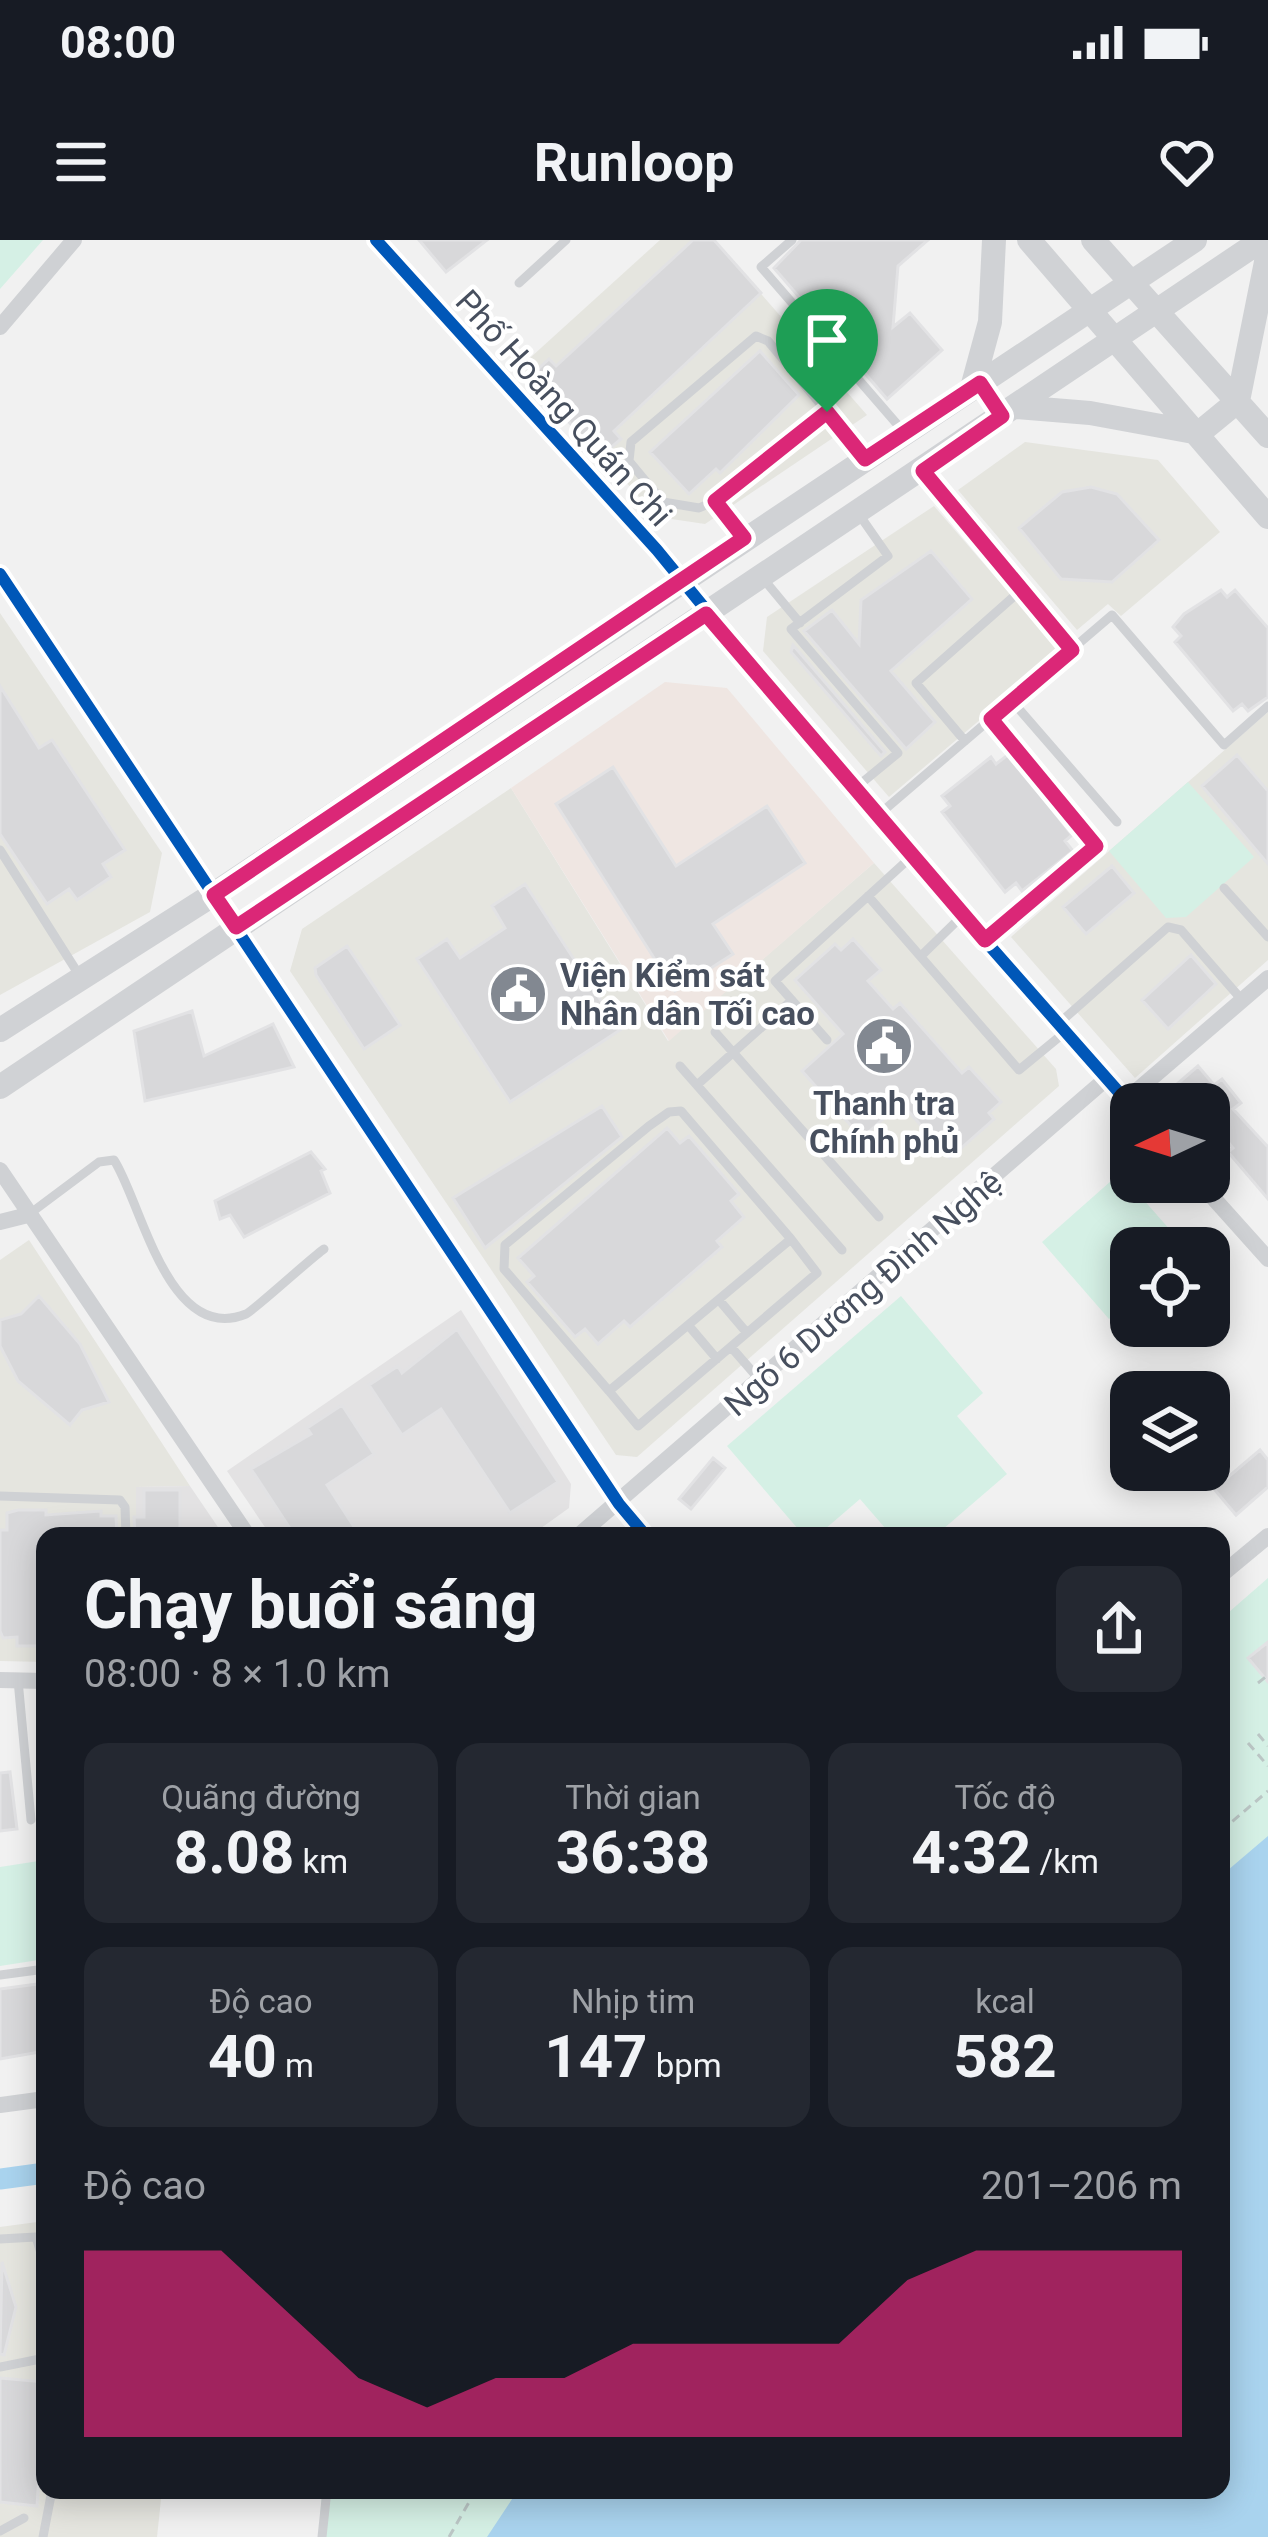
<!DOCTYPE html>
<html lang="vi">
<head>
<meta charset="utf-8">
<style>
  :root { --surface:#171b24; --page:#242831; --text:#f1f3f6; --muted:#9ea1a6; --accent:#db2777 }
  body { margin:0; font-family:Roboto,sans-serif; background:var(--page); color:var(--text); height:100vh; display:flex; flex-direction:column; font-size:45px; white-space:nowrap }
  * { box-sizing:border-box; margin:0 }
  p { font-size:39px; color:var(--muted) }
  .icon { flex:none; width:66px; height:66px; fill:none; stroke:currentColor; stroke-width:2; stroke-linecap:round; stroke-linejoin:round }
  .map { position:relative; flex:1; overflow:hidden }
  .sheet { position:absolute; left:36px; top:1287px; width:1194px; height:972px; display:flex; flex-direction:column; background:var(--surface); border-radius:24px; box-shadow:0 6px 30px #0003 }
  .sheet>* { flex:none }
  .needle { width:78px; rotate:266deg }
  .fabs { position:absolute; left:1110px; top:843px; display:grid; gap:24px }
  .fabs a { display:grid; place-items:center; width:120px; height:120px; border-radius:24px; background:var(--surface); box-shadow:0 6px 30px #0003; font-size:60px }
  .pin { position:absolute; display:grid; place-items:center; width:102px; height:102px; color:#fff; margin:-123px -51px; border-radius:50% 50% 50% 0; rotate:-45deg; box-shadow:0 0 12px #0007 }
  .pin .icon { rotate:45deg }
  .round { display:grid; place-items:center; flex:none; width:126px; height:126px; border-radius:24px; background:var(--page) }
  .head { display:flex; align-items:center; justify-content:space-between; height:204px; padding:0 48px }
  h1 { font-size:66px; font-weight:700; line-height:90px }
  .metrics { display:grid; grid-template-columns:repeat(3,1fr); gap:18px; height:204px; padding:12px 48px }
  .metrics div { display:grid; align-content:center; border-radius:24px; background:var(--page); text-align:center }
  .metrics b { font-size:60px; font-weight:700 }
  .metrics small { font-size:33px; font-weight:400 }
  .metrics p { font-size:33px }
  .chart { height:336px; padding:24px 48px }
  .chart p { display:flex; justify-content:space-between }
  .chart svg { width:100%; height:216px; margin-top:12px; fill:var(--accent); opacity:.7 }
  .status { display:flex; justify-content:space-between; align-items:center; height:84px; padding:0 60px; background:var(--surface); direction:ltr }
  .status svg { height:33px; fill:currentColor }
  header { display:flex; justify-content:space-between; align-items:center; height:156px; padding:0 48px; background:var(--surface); font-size:54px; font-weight:700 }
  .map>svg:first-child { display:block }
</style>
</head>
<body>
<div class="status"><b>08:00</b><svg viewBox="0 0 49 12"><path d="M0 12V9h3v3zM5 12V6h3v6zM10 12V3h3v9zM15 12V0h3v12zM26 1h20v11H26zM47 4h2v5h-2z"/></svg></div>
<header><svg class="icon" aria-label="menu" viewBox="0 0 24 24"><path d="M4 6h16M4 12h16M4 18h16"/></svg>Runloop<svg class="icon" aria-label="heart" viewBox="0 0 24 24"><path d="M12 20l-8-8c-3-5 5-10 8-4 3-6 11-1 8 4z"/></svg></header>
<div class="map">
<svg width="1268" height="2297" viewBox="0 0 1268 2297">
  <rect width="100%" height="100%" fill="#f1f1f1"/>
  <path fill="#e5e5df" d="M660,0H714L867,175L705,284L658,277L520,127Z
    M1025,202L1158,220L1220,292L1121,376L1108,364L1077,390L958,250Z
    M934,266L1060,412L889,557L763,411L767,377Z
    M0,373L162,613L150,672L0,755Z
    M1268,472V720L1135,838L1011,697Z
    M511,548L668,801L874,623L1056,829L1059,846L637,1217L616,1215L290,731L302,689Z
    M29,1000L190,1246L137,1247L136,1296H45V1422L0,1421V1020Z
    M45,1981V2250H162L157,2297H0V1987Z"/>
  <path fill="#e3e2e3" d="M461,1070L571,1244L569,1268L530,1296H271L227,1231Z
    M190,1246L224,1296H136V1247Z"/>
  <path fill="#efe6e2" d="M665,442L727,448L874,623L669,801L511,548Z"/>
  <path fill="#d5f0e5" d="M0,0H43L0,49Z
    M1188,542L1254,617L1186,677L1166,678L1109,611Z
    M1120,933L1186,1008H1131V1059L1109,1079L1042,1002Z
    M901,1056L983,1153L957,1176L1007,1234L935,1296H892L860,1259L817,1296H804L727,1206Z
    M1268,1338V2297H319L322,2250H1221V1379Z
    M45,1620V1719L0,1726V1627Z"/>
  <path fill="#a9d3ee" d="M1268,1596V2297H487L518,2250H1221V1636Z"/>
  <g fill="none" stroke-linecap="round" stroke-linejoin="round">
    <path stroke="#a9d3ee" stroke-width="21" d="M0,1939L45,1933"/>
  </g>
  <path fill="#d8d8da" stroke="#e2e2e4" stroke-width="3" d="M419,0H487L446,32Z
    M693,0H714L761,53L614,191L621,199L600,217L529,137L549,119L556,126Z
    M801,0H928L898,26L893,87L910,73L942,110L887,159L774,28Z
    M760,111L799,155L720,233L716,229L689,254L650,212Z
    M1091,247L1117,254L1159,300L1112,342L1061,339L1019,288L1062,252Z
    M931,311L972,359L891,431L935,482L906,509L804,391L832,370L859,404L861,360Z
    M1221,350L1227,357L1235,350L1268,388V457L1248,471L1242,464L1233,471L1175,402L1181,396L1173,387L1184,374Z
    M793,405L885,512L881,516L791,412Z
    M0,446L39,508L52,500L125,610L103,624L111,637L77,660L69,649L47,664L0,594Z
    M1009,514L1072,595L1065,601L1073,611L1022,651L1016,643L1005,652L942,572L950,566L942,556L991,517L996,524Z
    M1237,515L1268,551V624L1202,546Z
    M613,527L676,626L767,566L805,623L713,684L733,714L675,751L556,564Z
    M1112,626L1134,653L1086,694L1063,667Z
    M525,644L620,790L510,862L417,719L447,699L460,718L505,688L492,666Z
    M853,699L881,730L868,741L893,769L900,763L962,833L969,827L1001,862L989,873L994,879L950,918L901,863L862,898L802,831L843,794L795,740L835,704L841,710Z
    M347,706L400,785L364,809L316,735L315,728Z
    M1191,715L1216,744L1168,789L1142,760Z
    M192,771L204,816L273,784L294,827L145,861L134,791Z
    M1198,826L1214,845L1222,839L1241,863L1233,869L1268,907V959L1228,912L1233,908L1209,879V864H1180L1169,851Z
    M602,866L622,897L485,1008L453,958Z
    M667,888L680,903L689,896L739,954L731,961L744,977L717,1001L722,1007L630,1087L624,1081L598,1104L585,1089L575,1097L527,1042L534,1036L518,1018Z
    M311,912L325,929L321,931L330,953L244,997L230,975L220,979L215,961Z
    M39,1056L80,1104L109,1162L82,1170L70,1185L18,1141L0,1106V1080L21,1074Z
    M457,1089L558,1242L510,1273L441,1169L402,1195L369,1145L398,1126L402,1133Z
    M342,1165L374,1214L327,1245L360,1296H295L251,1229L311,1194L307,1188Z
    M1260,1210L1268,1220V1247L1236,1275L1214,1249Z
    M713,1218L725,1228L691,1269L679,1259Z
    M144,1250H180V1296H135L134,1277H144Z
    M18,1270H46V1275L101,1271V1276H116L117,1296H45V1406H17V1397L3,1398L0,1391V1290H7V1273Z
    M1268,1402V1442L1248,1418Z
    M10,1532L17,1589L0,1591V1533Z
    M45,1743V1811L0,1819V1749Z
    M2,2022L16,2067L4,2115L0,2114Z
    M0,2138L45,2142L37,2266L0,2262Z"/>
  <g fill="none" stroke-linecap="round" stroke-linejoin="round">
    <path stroke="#bbc6c5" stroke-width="3" stroke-dasharray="9 6" stroke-linecap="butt" d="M1001,492L1087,595
      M1258,1443L1268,1435
      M1258,1494L1268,1506
      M1248,1503L1268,1526
      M1221,1591L1268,1551
      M438,2250L473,2253
      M449,2297L476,2250"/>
    <path stroke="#cfd1d4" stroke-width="9" d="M792,0L761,27L903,191
      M519,43L566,0
      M827,172L715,261L699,268L663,262L629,221L631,202L756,96L768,101L852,202L864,219
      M923,231L1072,410
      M715,261L744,298
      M761,336L800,383
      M1012,461L1117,582
      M965,501L916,443L1021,350
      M853,550L898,513L791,389L888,316L858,273
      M876,577L1112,375L1224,505L1268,466
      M0,610L81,738
      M1224,648L1268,697
      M868,656L1019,830L1064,793
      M985,700L1096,606
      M921,716L963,675
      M1057,785L1168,687L1181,690L1242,760
      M715,792L879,977
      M827,800L775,741L911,617
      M680,826L842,1010
      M697,845L792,760
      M681,871L791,999L609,1151L504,1029L505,1005L649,886L669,872Z
      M28,975L99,922L114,920C141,961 168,1106 246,1074C252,1072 311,1018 324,1009
      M719,1060L747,1093
      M689,1086L717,1119
      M731,1107L758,1138
      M609,1151L638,1186L817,1033L791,999
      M0,1256L120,1260L125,1267L126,1296
      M18,1440L31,1580
      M0,1735L45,1729
      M0,1999L36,1997L45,2026
      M0,2127L45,2118
      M0,2291L24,2278
      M43,2297L52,2250
      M322,2297L327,2250"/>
    <path stroke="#cfd1d4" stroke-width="16" d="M376,0L657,310L876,577L1131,866
      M0,87L74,0
      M0,334L619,1264L646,1296
      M1126,860L1268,738
      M0,930L248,1296
      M1199,942L1268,1019
      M0,982L28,975
      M578,1296L1106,839
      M1221,1335L1268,1296
      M0,1440L45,1441
      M0,1865L45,1859"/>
    <path stroke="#d0d2d5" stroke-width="24" d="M1029,0L1268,277
      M1093,0L1268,196
      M972,148L990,82L994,0
      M1016,167L1090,173L1199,193L1238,161L1268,12
      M0,790L214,654L1195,0
      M0,847L1262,0"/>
    <g stroke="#fff" stroke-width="20">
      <path id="cycleway" d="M376,0L657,310L876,577L1131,866
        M0,334L619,1264L646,1296"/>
    </g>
    <use href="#cycleway" stroke="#0057b8" stroke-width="12"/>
  </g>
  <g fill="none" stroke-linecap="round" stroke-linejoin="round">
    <g stroke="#fff" stroke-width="24">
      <path id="route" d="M980,143L1002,176L923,231L1072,410L991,479L1096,606L985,700L706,374L236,687L214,655L744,298L715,261L827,172L865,219Z"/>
    </g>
    <use href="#route" stroke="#db2777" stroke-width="15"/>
  </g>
  <defs>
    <g id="civic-disc" transform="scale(3)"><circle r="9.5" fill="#828891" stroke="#fff"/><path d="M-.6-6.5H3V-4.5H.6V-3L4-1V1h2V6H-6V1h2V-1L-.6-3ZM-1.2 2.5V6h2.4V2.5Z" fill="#fff"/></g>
  </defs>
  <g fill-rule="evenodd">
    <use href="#civic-disc" x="518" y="754"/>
    <use href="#civic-disc" x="884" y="806"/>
  </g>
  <g text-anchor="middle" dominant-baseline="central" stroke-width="9" stroke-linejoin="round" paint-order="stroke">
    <g font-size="33" fill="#474f5e" stroke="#fff">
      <text transform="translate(564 168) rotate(48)">Phố Hoàng Quán Chi</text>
      <text transform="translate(863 1053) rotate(-41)">Ngõ 6 Dương Đình Nghệ</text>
    </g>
    <g font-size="33" font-weight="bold" fill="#474f5e" stroke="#fff" text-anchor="start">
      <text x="560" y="735">Viện Kiểm sát<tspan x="560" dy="38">Nhân dân Tối cao</tspan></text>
      <text x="884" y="863" text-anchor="middle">Thanh tra<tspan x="884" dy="38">Chính phủ</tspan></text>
    </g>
  </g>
</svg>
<div class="fabs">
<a><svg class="needle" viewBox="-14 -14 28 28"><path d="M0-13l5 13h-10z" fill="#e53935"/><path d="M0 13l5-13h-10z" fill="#9ea1a6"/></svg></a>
<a><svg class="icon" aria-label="locate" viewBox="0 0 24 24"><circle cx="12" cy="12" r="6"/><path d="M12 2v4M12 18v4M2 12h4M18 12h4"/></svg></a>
<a><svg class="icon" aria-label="layers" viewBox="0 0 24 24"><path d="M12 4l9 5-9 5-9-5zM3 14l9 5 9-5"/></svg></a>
</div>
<div class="pin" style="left:827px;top:172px;background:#1e9e55"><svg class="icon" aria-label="arrive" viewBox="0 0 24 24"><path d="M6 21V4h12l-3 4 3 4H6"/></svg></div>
<section class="sheet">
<div class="head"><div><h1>Chạy buổi sáng</h1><p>08:00 · 8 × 1.0 km</p></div><a class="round"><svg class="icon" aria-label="share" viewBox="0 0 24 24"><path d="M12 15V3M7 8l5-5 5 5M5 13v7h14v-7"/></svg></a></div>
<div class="metrics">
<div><p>Quãng đường</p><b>8.08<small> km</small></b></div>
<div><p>Thời gian</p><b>36:38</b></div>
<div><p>Tốc độ</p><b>4:32<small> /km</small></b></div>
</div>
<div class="metrics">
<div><p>Độ cao</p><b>40<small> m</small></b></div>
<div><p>Nhịp tim</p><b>147<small> bpm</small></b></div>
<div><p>kcal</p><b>582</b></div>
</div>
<div class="chart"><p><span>Độ cao</span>201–206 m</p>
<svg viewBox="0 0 160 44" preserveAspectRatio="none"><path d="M0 44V6L10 6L20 6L30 19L40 32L50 38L60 32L70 32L80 25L90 25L100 25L110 25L120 12L130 6L140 6L150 6L160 6V44z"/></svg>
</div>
</section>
</div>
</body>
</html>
